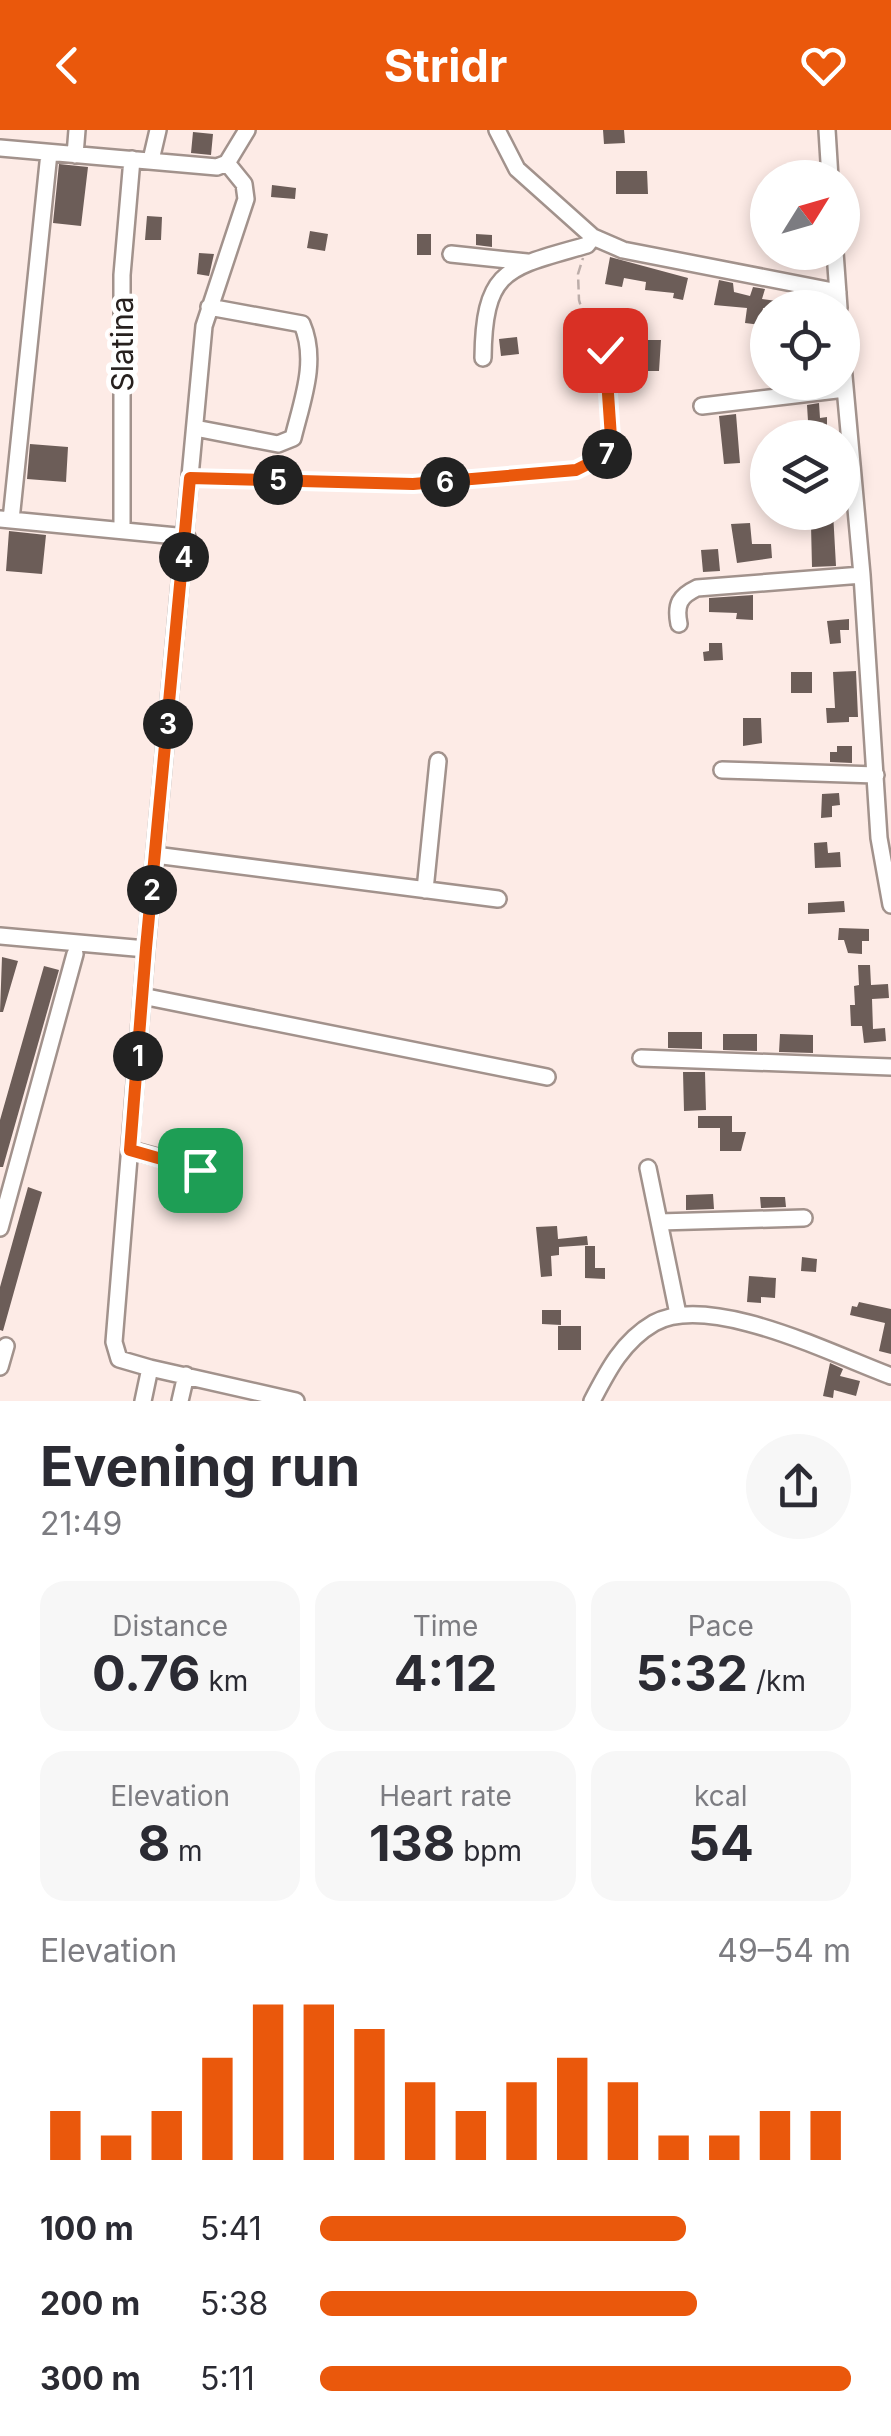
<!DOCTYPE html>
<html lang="en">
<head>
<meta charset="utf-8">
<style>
  :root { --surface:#fff; --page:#f7f7f7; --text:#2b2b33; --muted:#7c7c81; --accent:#ea580c }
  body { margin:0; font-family:Inter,sans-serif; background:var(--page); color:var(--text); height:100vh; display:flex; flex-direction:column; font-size:38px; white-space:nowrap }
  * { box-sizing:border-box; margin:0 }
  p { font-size:32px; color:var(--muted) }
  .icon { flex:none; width:55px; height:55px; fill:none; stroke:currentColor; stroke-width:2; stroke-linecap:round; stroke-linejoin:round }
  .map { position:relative; height:1271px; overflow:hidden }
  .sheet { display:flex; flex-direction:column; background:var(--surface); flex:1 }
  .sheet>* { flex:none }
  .needle { width:65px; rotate:53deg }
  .controls { position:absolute; left:750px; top:30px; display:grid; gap:20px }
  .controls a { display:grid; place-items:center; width:110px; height:110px; border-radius:50%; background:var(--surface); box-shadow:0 5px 15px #0003; font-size:50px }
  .pin { position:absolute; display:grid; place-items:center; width:85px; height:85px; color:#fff; margin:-42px; border-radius:20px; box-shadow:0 5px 15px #0006 }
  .km { position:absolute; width:50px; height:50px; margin:-25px; border-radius:50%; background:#222; color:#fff; font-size:28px; line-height:50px; text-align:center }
  .round { display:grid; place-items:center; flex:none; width:105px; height:105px; border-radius:52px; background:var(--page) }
  .overview { display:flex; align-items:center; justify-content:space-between; height:170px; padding:0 40px }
  h1 { font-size:55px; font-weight:700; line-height:75px }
  .metrics { display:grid; grid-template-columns:repeat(3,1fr); gap:15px; height:170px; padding:10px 40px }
  .metrics div { display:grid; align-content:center; border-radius:25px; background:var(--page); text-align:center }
  .metrics b { font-size:50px; font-weight:700 }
  .metrics small { font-size:28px; font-weight:400 }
  .metrics p { font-size:28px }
  .chart { height:280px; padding:20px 40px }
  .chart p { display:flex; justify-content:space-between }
  .chart svg { width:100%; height:180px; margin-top:10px; stroke:var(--accent); stroke-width:6 }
  ul { padding:0 40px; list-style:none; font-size:32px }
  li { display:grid; grid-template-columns:160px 120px 1fr; align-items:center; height:75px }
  li i { height:25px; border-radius:12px; background:var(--accent) }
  header { display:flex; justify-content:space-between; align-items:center; height:130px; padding:0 40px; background:var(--accent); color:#fff; font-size:45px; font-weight:700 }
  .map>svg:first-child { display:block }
</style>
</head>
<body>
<header><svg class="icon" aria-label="back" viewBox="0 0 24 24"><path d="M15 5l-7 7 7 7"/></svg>Stridr<svg class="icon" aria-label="heart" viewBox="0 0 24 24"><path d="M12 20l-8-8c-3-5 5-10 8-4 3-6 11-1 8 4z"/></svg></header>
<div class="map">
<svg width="891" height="1271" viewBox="0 0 891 1271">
  <rect width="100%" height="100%" fill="#fdebe6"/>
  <path fill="#6c5d58" d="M603,0H624L625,13L604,14Z
    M193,2L213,4L211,25L191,23Z
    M59,34L88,37L81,96L53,93Z
    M616,41H647L648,64H616Z
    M272,55L296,58L295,69L271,67Z
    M147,86L162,87L161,110H145Z
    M310,101L328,104L325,121L307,118Z
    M417,104H431V125H417Z
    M476,104L492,105V117L476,115Z
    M199,123L214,124L209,146L197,144Z
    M610,127L688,148L683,170L673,168L674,163L645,160L646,152L624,148L622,157L605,154Z
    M719,150L733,153L734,162L750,166L753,157L765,159L762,169L784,172V178H763L761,195L745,193L747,178L714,175Z
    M517,207L519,224L501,226L499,209Z
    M635,210H661L659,241H646L647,222L635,221Z
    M819,273L820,288L827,287V297L819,298L820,306L809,307L807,275Z
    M736,284L740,333L724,334L719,286Z
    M30,314L68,317L66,352L27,349Z
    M818,382H833L836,436L812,437L811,395H819Z
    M750,393L752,414H771L772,428L737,433L731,394Z
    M9,401L46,405L42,444L6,441Z
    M718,419L720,441L703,442L701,420Z
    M753,465V490L736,489L737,483L709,482V468Z
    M849,489V500H840L841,513L830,514L827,491Z
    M709,513H722L723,530L704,531L703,522L709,521Z
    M856,541L858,587H849V592L827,593L826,578H835L833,542Z
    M791,542H812V563H791Z
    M743,588H761L762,613L743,616Z
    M837,616H852V633L830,632V622H837Z
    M839,663L840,675L832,676V687L821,688L822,664Z
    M827,712L828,723L840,722L841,737L815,738L814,713Z
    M844,771L845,782L808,784V773Z
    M839,798L869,799V811H862V824L848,823L844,810H838Z
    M2,827L18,831L3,882H0Z
    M858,835H870L871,855L888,854L889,868L872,869L873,899L885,898L886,911L864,913L862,896H851L850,875H855L854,856L859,855Z
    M44,836L59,840L3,1037H0V990Z
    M668,902H702V919L668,918Z
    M723,904H757V921L723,920Z
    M780,904L813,905V923L779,922Z
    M683,942H705L706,980L684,981Z
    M698,986H732V1002H746L741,1021H720V998H698Z
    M28,1057L42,1062L3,1201L0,1200V1157Z
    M713,1064L714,1079L686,1080V1065Z
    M760,1067H785L786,1077L761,1078Z
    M557,1096L558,1109L587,1106L588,1115L559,1117V1125L551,1126L552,1146L541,1147L536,1097Z
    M585,1116H595V1138H605V1149L585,1148Z
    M802,1127L817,1129L816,1142L801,1141Z
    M749,1146L776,1148L775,1168L761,1167V1173L747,1172Z
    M859,1172L891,1179V1224L879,1221L885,1193L850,1185L852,1176L857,1177Z
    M542,1180H561V1195L542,1194Z
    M558,1196H581V1220H558Z
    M830,1233L843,1239L840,1246L860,1251L856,1266L834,1260L833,1268L823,1266Z"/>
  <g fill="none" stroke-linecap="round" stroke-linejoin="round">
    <g stroke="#a2928c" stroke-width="20">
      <path id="minor" d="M497,0L517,39L593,107L623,120L838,162
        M827,0L830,48
        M0,18L217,37L227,33L247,0
        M75,25L77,0
        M151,30L158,0
        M835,122L839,178
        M451,124L527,132
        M842,224L862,445L879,708L891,775
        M483,228C484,137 508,138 587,115L593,107
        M702,276L845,259
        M195,298L278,314L293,308C302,271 318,231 302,194L209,177
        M0,389L187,407
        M11,390L49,23
        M122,400V145L132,29
        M679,494C675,474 680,466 697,458L862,445
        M722,640L876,645
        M155,725L498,769
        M425,760L438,631
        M0,806L146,819
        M142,866L547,947
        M641,928L891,937
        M131,1020L201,1039
        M648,1038L678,1184
        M659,1092L804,1088
        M0,1098L75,824
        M0,1237L6,1216
        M150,1238L296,1271
        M143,1271L150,1238L119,1229L114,1212L146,819L204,196L246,69L244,54L227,33
        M180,1271L186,1245
        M592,1271C608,1240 623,1211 654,1193C710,1162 834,1225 891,1246"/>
    </g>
    <path stroke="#bcada9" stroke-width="2.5" stroke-dasharray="10 5" stroke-linecap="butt" d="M202,348L413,354L576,340L612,322L605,220L587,197L579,170L578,144L583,128"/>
    <use href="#minor" stroke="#fff" stroke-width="15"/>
  </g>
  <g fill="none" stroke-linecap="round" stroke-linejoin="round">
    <g stroke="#fff" stroke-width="20">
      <path id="route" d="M200,1040L130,1020L146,818L190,348L413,354L576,340L612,322L605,220"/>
    </g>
    <use href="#route" stroke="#ea580c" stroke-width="12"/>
  </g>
  <g text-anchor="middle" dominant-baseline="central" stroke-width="10" stroke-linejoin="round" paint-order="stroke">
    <g font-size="30" fill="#27201e" stroke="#fff">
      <text transform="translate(122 214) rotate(-90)">Slatina</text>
    </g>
  </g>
</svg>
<div class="controls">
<a><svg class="needle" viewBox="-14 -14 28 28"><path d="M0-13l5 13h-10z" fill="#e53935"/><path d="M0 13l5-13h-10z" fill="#7c7c81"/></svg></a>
<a><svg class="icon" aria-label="locate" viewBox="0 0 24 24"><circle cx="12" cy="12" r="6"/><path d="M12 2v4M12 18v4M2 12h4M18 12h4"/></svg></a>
<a><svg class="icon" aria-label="layers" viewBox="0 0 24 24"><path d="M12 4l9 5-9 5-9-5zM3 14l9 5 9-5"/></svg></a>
</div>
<div class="pin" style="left:200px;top:1040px;background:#1e9e55"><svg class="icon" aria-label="arrive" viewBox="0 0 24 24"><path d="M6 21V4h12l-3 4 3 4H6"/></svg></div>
<div class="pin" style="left:605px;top:220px;background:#d93025"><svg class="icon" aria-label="check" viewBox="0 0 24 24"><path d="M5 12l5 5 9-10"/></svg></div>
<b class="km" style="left:138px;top:926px">1</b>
<b class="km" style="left:152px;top:760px">2</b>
<b class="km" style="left:168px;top:594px">3</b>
<b class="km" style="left:184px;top:427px">4</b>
<b class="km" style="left:278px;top:350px">5</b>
<b class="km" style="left:445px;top:352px">6</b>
<b class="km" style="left:607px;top:324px">7</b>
</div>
<section class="sheet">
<div class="overview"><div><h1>Evening run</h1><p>21:49</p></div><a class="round"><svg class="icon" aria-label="share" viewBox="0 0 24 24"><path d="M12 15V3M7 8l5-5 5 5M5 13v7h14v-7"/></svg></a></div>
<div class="metrics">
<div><p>Distance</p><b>0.76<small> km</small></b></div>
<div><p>Time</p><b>4:12</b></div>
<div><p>Pace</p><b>5:32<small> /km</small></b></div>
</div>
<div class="metrics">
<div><p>Elevation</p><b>8<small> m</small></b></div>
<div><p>Heart rate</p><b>138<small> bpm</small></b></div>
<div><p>kcal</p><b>54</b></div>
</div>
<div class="chart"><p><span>Elevation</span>49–54 m</p>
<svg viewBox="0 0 160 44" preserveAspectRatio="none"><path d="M5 44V32M15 44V38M25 44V32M35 44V19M45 44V6M55 44V6M65 44V12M75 44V25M85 44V32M95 44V25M105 44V19M115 44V25M125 44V38M135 44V38M145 44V32M155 44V32"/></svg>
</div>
<ul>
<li><b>100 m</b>5:41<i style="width:69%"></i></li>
<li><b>200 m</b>5:38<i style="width:71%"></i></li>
<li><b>300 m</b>5:11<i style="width:100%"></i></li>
</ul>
</section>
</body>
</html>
